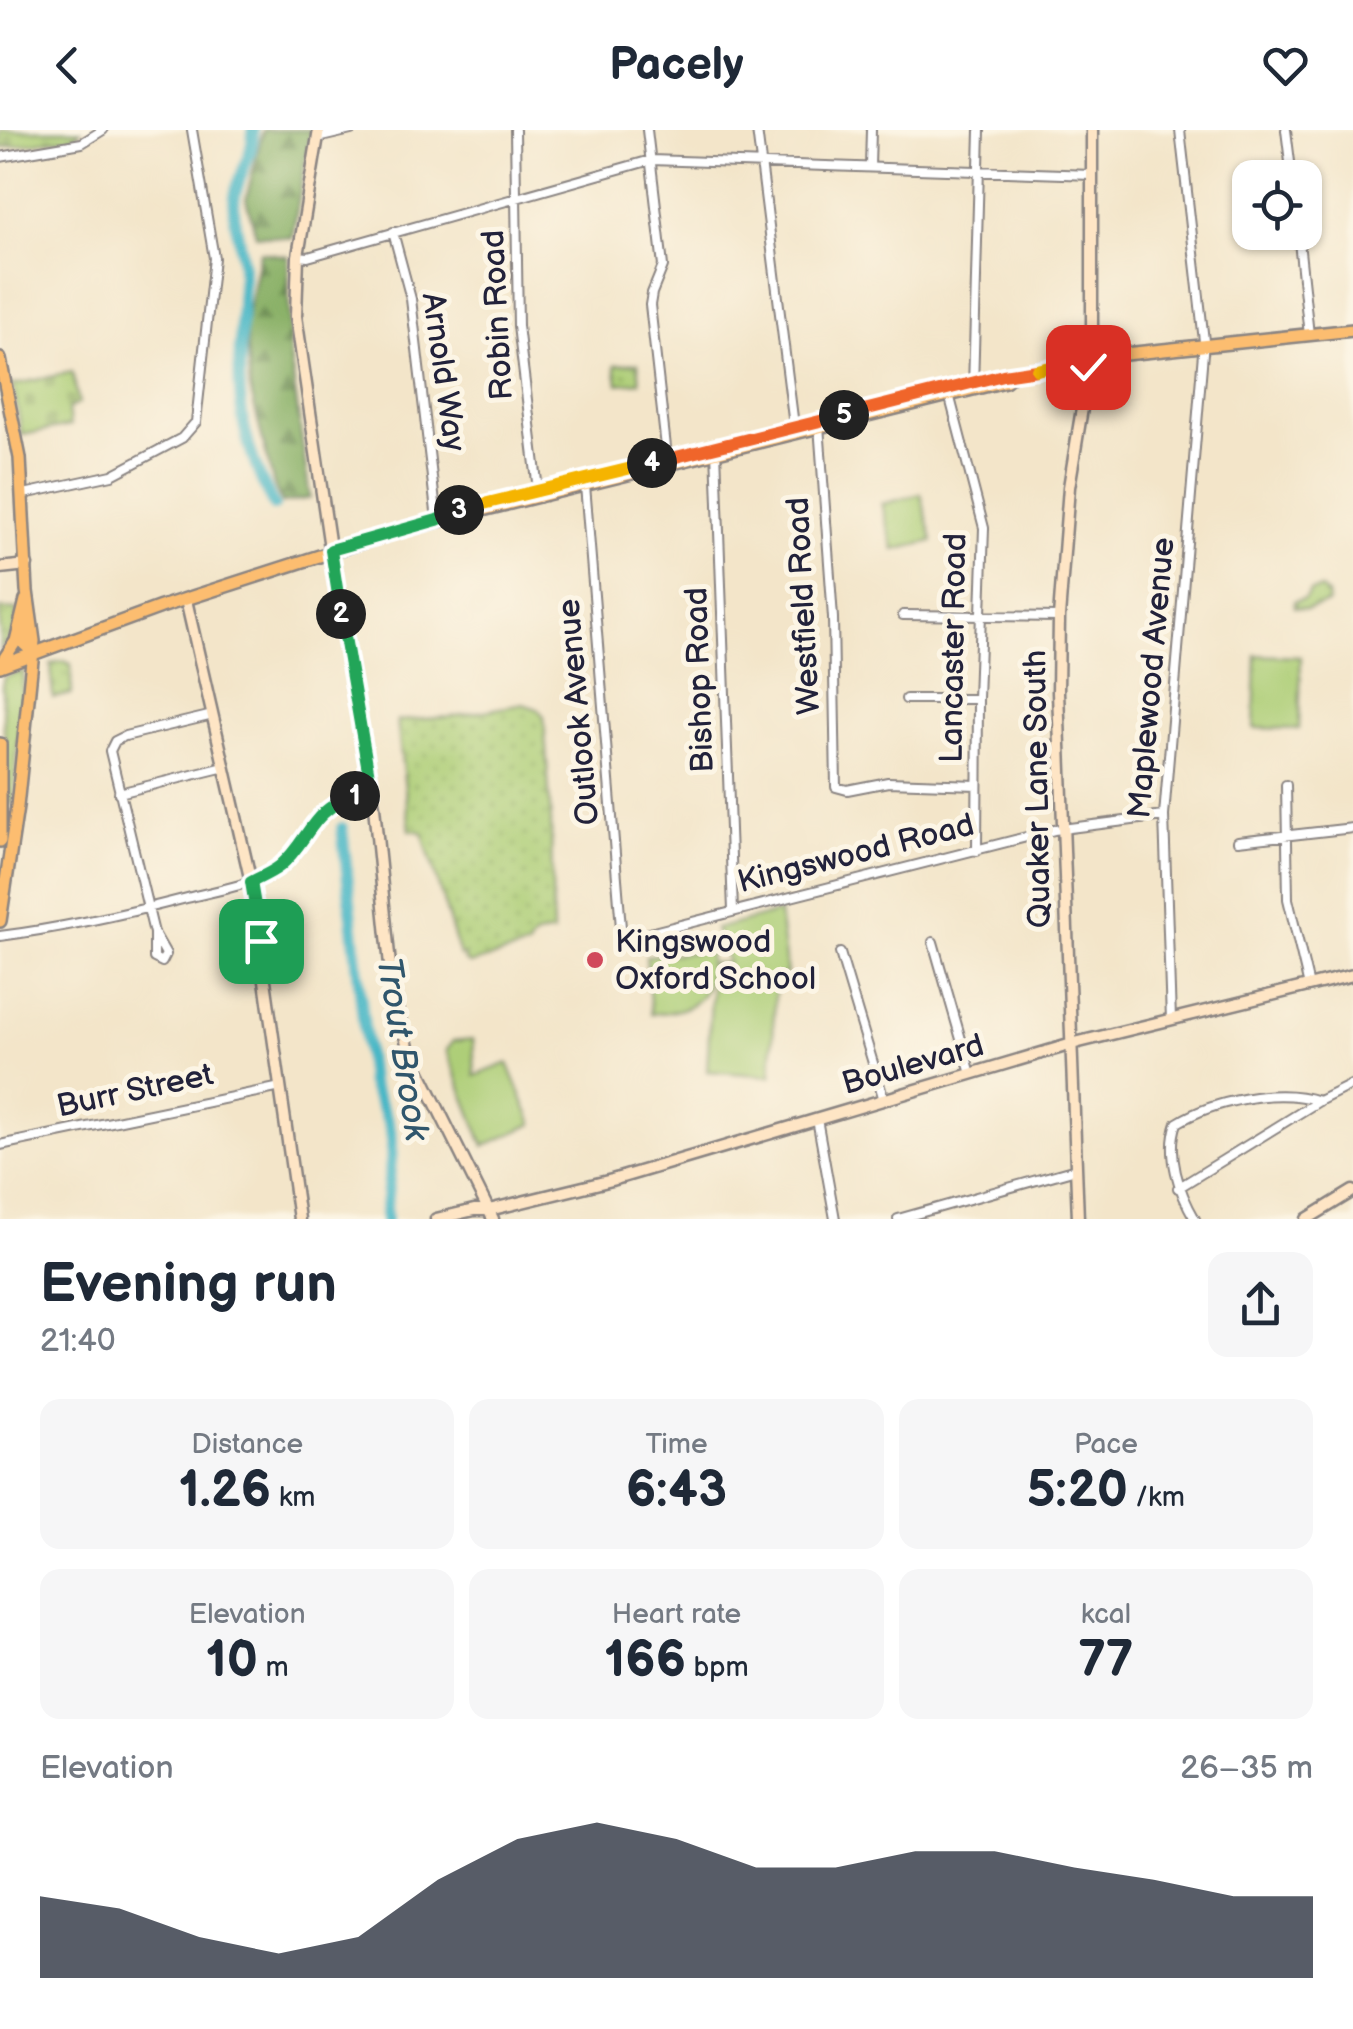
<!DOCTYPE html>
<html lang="en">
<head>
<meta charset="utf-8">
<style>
  :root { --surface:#fff; --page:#f6f6f7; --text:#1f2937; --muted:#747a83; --accent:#111827 }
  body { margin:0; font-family:"Balsamiq Sans",sans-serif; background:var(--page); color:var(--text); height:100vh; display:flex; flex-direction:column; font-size:38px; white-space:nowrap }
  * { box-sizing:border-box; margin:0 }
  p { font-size:32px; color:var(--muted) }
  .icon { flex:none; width:55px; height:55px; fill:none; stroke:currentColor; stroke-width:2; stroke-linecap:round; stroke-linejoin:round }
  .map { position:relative; height:1089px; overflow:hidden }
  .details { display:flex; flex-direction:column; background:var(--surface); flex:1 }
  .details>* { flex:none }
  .fabs { position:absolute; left:1232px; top:30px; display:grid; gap:20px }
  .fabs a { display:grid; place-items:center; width:90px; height:90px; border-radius:20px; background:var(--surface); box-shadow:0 2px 8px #0004; font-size:50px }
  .pin { position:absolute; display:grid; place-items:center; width:85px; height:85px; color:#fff; margin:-42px; border-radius:20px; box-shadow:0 5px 15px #0006 }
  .km { position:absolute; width:50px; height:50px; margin:-25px; border-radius:50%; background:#222; color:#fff; font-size:28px; line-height:50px; text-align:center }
  .round { display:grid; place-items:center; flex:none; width:105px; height:105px; border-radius:20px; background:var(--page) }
  .overview { display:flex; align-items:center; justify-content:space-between; height:170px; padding:0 40px }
  h1 { font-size:55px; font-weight:800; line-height:75px }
  .figures { display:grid; grid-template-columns:repeat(3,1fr); gap:15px; height:170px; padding:10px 40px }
  .figures div { display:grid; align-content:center; border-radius:20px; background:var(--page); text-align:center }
  .figures b { font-size:50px; font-weight:800 }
  .figures small { font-size:28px; font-weight:400 }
  .figures p { font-size:28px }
  .chart { height:280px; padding:20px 40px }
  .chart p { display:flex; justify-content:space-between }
  .chart svg { width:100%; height:180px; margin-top:10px; fill:var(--accent); opacity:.7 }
  header { display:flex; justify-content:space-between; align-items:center; height:130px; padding:0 40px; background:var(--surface); font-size:45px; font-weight:800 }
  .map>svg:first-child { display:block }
</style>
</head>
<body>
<header><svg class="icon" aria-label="back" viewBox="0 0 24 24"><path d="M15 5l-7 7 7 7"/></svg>Pacely<svg class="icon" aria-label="heart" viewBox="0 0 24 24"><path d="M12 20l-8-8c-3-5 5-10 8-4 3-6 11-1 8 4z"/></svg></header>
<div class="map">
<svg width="1353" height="1089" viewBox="0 0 1353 1089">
  <defs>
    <pattern id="forest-firs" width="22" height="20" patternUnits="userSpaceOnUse" patternTransform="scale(2.5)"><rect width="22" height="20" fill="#8ab168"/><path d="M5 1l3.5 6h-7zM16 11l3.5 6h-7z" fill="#709057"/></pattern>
    <pattern id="cemetery-stones" width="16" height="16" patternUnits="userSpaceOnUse" patternTransform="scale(2.5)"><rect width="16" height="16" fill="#adce77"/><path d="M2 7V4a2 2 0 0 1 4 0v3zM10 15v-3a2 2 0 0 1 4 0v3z" fill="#95b168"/></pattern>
    <pattern id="park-dots" width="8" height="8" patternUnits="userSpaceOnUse" patternTransform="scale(2.5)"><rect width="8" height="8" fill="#adce77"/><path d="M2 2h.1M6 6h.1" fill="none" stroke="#95b168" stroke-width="1.8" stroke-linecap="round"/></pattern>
  </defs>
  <rect width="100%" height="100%" fill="#fcf5e5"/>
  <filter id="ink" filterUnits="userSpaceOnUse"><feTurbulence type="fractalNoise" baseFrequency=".01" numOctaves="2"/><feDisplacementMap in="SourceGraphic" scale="20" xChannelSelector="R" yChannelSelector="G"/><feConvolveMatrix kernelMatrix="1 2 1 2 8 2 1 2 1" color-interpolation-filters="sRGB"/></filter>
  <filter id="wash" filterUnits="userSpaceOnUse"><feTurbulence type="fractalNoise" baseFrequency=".0048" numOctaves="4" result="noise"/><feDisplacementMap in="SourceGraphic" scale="40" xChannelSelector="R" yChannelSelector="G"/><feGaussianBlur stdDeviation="2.25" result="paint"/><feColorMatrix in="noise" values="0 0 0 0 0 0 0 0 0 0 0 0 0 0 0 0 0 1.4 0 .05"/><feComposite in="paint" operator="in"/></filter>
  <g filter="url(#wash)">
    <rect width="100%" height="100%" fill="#f3e5c9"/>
    <path fill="#adce77" stroke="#687859" stroke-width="2.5" d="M921,364L933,411L894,420L882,374Z
      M1256,525L1301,527L1299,599L1254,598Z
      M24,541L13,671L8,676L2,556L4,547Z
      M779,782L787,844L776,846L771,946L707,941L713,833H728L715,799Z
      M709,821C713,867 697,882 651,884L646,826Z
      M473,909L475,946L508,933L533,994L484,1016L446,920L453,911Z"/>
    <path fill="url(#forest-firs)" stroke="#566a52" stroke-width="2.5" d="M263,0H311L292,108L256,105L246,69Z
      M260,122L288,126L290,226L310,368L282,373L274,356L250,259L245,196Z"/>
    <path fill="url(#cemetery-stones)" stroke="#687859" stroke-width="2.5" d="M0,0H81L74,7L0,18Z
      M72,242L79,273L68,279L70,296L22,305L13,255Z"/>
    <path fill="url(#park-dots)" stroke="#687859" stroke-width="2.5" d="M638,233L640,252L618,254L615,235Z
      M1321,459L1328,465V473L1307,479L1294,477V471L1304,469L1310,461Z
      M0,479L17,480C17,496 12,509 0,520Z
      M64,531L71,534L72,564L53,568L51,534Z
      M523,574L538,579L544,587L551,691L553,803C539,804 533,804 528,817L470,834L465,831L464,825L460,826L422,702L410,700L397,591L450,587Z"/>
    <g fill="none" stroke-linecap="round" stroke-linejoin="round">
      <path stroke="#4ab7c6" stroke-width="12" d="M253,0C254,27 235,48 234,74C233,97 244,119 243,143C241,237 226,286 274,376
        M342,698L370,951C376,971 391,989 392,1010C393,1036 385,1063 386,1089"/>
    </g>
  </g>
  <g filter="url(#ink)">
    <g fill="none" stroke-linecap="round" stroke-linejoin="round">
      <g stroke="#8a8482" stroke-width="12">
        <path id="street" d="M515,0L518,196L539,368
          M647,0L663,136L652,163L650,175L668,335
          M757,0L795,304
          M1286,0L1292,48
          M317,8L351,0
          M0,27L82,13L103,0
          M870,37L871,0
          M393,102L411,169L437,390
          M1298,102L1309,205
          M298,126L308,127L651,30L1092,45
          M973,259L980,0
          M949,264L984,398L978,569L977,721
          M819,295L833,488L836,657L847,660L888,652L977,655
          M716,320L733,781
          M585,355L622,810L1054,700L1164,686
          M24,364L112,345L182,308L196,292L214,128L192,0
          M903,485L1059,487
          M906,569H978
          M1286,655L1288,769L1309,856
          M119,663L225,637
          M1238,711L1353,698
          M154,803V828L162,832L166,824L154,803L110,621L115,611L125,606L213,585
          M0,806C63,798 125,784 187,768C214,761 242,757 267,744C315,719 298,676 372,663
          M933,812L971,944
          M840,823L884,970
          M1171,890L1164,686L1204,211L1180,0
          M817,989L835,1089
          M0,1015L281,957
          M1178,1058L1319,971L1353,954
          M898,1089L1076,1039
          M1195,1089C1179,1062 1166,1024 1177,993C1213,971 1278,957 1319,971"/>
      </g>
      <g stroke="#8a8482" stroke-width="15">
        <path id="secondary" d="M319,0L298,126L296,186L335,452L374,677L393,865L409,920L493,1089
          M0,438L27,435
          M186,470L251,752L299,1089
          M436,1089L474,1080H489L612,1050L1079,912L1353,845
          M1078,1089L1058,562L1059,487L1069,357L1092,218V0
          M1307,1089L1353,1061"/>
      </g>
      <g stroke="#8a8482" stroke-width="16">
        <path id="primary" d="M0,229L20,328L27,461L34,511L17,677L0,791
          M1006,245L1097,227L1353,200
          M27,493L24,514L34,523
          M0,535L16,511L26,470
          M0,536L161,477L397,401L973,259L1005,251L1011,246
          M0,614V711"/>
      </g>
      <use href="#street" stroke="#fff" stroke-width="8"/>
      <use href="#secondary" stroke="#fee5c5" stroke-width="10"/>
      <use href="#primary" stroke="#fcbd6f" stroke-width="11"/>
    </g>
  </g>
  <g fill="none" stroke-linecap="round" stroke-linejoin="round" filter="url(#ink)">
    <g stroke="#fff" stroke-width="20">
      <path id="split-1" d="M261,811L251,752C261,747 271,743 280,736C310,710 310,679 355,666"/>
    </g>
    <g stroke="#fff" stroke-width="20">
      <path id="split-2" d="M341,484L372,663L355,666"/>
    </g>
    <g stroke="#fff" stroke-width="20">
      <path id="split-3" d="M341,484L331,420L437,390L459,380"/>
    </g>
    <g stroke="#fff" stroke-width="20">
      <path id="split-4" d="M459,380L652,333"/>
    </g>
    <g stroke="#fff" stroke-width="20">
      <path id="split-5" d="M652,333L844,285"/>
    </g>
    <g stroke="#fff" stroke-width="20">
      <path id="split-6" d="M844,285L1003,245L1037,240"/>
    </g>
    <g stroke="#fff" stroke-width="20">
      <path id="split-7" d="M1037,240L1090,228L1088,237"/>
    </g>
    <use href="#split-1" stroke="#22a559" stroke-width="12"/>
    <use href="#split-2" stroke="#22a559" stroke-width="12"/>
    <use href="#split-3" stroke="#22a559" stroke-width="12"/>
    <use href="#split-4" stroke="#f5b400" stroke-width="12"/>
    <use href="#split-5" stroke="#f0652b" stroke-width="12"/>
    <use href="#split-6" stroke="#f0652b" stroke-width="12"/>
    <use href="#split-7" stroke="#f5b400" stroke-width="12"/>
  </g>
  <circle fill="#d1495b" stroke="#fcf5e5" stroke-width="4" cx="595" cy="830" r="10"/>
  <g text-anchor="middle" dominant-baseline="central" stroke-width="10" stroke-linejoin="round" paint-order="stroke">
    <g font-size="32" fill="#22223b" stroke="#fcf5e5">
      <text transform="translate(498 185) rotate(-93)">Robin Road</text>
      <text transform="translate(443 242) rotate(82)">Arnold Way</text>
      <text transform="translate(804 476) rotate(-93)">Westfield Road</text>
      <text transform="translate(954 518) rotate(-89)">Lancaster Road</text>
      <text transform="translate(1152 548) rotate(-85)">Maplewood Avenue</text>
      <text transform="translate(700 550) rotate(-92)">Bishop Road</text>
      <text transform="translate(579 582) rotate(-95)">Outlook Avenue</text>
      <text transform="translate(1038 659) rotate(-91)">Quaker Lane South</text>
      <text transform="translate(856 724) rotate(-14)">Kingswood Road</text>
      <text transform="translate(913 935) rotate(-16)">Boulevard</text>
      <text transform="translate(135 961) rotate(-12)">Burr Street</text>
    </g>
    <g font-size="32" fill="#22223b" stroke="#fcf5e5" text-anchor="start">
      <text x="615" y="812">Kingswood<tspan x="615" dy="37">Oxford School</tspan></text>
    </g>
    <g font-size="35" font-style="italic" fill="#30566c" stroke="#fcf5e5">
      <text transform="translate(402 919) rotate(81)">Trout Brook</text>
    </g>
  </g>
</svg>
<div class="fabs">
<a><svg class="icon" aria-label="locate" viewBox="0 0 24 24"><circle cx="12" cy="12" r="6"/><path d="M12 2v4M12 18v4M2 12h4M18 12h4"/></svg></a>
</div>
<div class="pin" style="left:261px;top:811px;background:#1e9e55"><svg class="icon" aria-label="arrive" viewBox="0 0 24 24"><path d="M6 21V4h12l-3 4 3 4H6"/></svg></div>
<div class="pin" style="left:1088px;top:237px;background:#d93025"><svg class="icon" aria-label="check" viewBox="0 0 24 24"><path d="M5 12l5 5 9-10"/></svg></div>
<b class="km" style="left:355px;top:666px">1</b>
<b class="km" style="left:341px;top:484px">2</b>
<b class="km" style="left:459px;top:380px">3</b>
<b class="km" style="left:652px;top:333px">4</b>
<b class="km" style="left:844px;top:285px">5</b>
</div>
<section class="details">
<div class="overview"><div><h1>Evening run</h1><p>21:40</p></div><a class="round"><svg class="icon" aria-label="share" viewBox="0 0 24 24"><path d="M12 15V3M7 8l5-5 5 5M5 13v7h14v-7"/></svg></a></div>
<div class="figures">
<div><p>Distance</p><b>1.26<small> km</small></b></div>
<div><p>Time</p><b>6:43</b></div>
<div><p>Pace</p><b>5:20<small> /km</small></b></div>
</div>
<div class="figures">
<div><p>Elevation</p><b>10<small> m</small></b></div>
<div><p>Heart rate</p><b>166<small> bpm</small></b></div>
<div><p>kcal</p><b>77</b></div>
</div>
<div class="chart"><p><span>Elevation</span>26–35 m</p>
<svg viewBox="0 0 160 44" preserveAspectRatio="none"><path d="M0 44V24L10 27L20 34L30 38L40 34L50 20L60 10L70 6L80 10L90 17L100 17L110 13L120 13L130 17L140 20L150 24L160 24V44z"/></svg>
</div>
</section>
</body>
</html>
